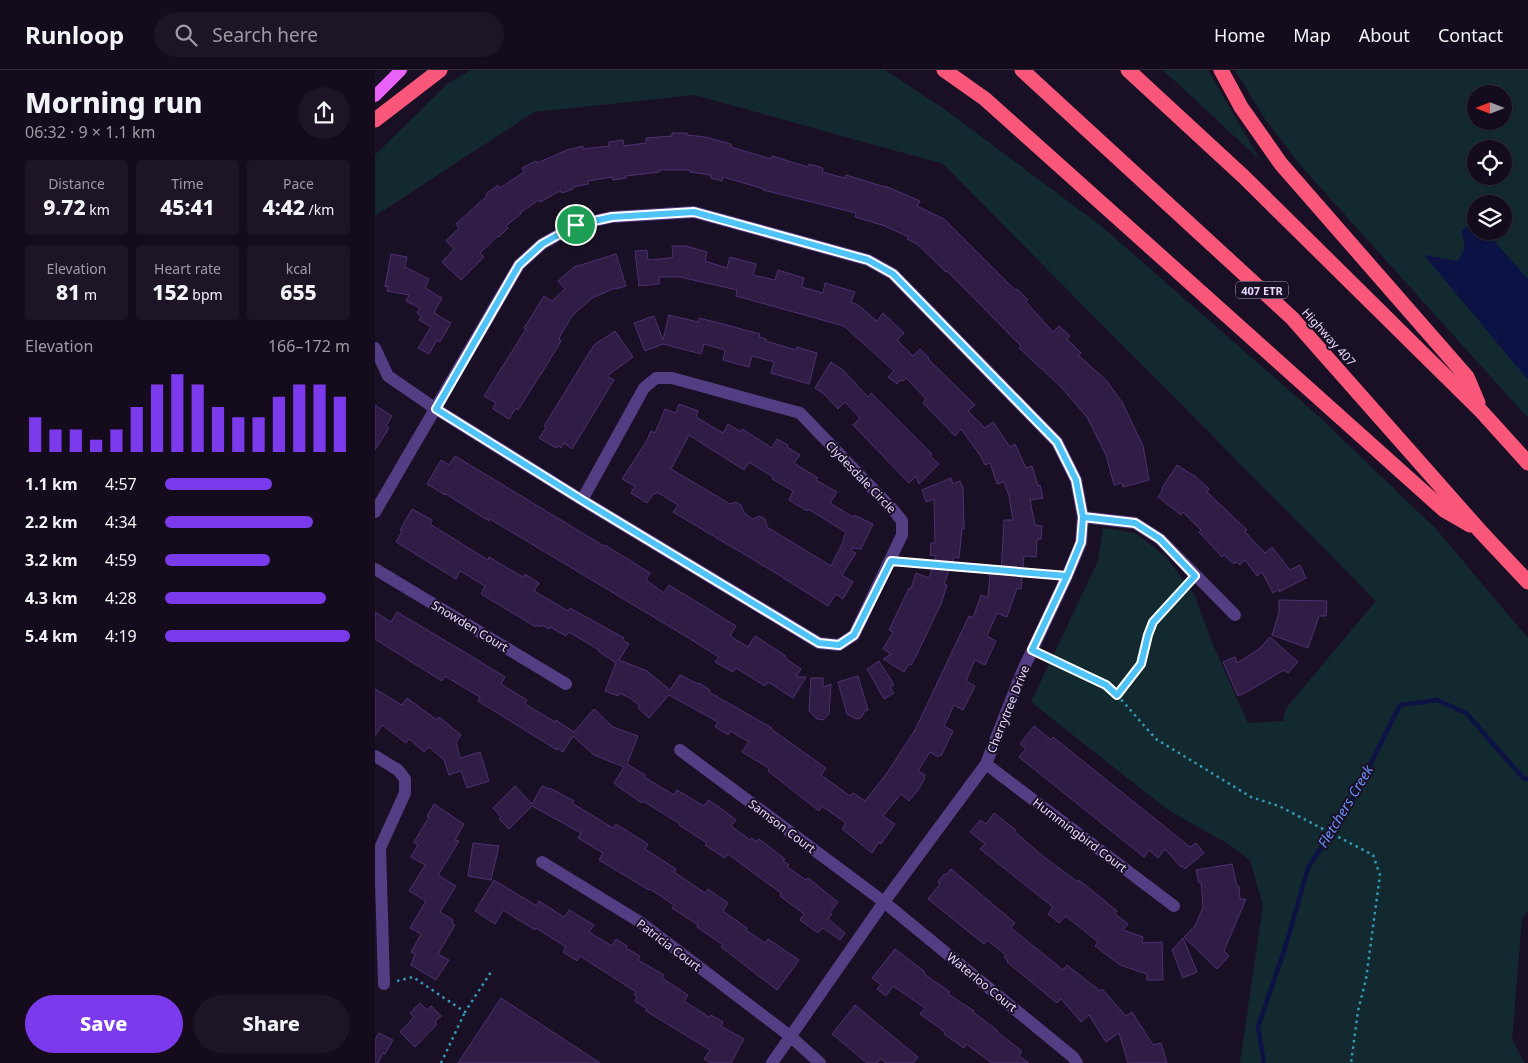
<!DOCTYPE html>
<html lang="en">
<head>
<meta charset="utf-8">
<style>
  :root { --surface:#140c1c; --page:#1d1525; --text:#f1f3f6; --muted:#9d9ba3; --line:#332c3b; --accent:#7c3aed }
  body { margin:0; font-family:"Noto Sans",sans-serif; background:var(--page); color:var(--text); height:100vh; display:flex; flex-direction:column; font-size:19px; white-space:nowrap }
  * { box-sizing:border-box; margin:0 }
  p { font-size:16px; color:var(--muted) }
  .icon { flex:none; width:28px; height:28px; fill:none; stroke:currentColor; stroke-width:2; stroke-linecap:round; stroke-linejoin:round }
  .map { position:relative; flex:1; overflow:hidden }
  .sheet { display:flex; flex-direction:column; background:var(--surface); width:375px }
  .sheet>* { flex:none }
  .needle { width:32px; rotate:270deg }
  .buttons { position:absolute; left:1092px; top:15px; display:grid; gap:10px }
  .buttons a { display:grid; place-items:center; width:45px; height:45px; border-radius:50%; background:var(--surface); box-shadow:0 1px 4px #0004,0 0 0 1px var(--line); font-size:25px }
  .pin { position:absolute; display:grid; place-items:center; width:42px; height:42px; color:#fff; margin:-21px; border:2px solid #fff; border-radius:50%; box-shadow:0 1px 5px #0007 }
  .round { display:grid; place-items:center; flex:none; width:52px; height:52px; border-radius:26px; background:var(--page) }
  .summary { display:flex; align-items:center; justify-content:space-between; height:85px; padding:0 25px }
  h1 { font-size:28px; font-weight:800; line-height:38px }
  .stats { display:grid; grid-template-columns:repeat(3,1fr); gap:8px; height:85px; padding:5px 25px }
  .stats div { display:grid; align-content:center; border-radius:5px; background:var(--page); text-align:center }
  .stats b { font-size:21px; font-weight:800 }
  .stats small { font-size:14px; font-weight:400 }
  .stats p { font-size:14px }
  .chart { height:140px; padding:10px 25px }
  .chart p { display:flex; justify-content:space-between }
  .chart svg { width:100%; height:90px; margin-top:5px; stroke:var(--accent); stroke-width:6 }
  .action { display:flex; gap:10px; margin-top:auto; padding:10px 25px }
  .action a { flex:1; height:58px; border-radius:30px; background:var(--accent); color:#fff; font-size:20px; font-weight:800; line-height:58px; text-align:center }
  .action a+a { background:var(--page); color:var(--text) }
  ul { padding:0 25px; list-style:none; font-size:16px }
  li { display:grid; grid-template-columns:80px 60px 1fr; align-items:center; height:38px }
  li i { height:12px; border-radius:6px; background:var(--accent) }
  header { display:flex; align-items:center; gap:30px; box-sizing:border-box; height:70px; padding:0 25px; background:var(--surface); border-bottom:1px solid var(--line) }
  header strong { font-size:24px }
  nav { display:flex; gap:28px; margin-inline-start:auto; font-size:18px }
  .search { width:350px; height:45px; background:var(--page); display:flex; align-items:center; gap:12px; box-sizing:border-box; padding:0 18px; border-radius:28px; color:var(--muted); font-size:19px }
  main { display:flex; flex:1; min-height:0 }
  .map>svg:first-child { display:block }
</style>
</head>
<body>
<header>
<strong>Runloop</strong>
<div class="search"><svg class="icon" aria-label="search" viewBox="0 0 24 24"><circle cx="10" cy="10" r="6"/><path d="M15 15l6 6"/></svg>Search here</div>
<nav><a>Home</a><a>Map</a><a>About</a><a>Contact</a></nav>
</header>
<main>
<section class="sheet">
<div class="summary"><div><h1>Morning run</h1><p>06:32 · 9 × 1.1 km</p></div><a class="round"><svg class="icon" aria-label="share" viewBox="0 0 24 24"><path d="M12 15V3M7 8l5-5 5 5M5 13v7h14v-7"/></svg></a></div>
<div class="stats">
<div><p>Distance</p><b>9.72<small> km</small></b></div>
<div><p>Time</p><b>45:41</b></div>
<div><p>Pace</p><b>4:42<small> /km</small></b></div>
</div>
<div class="stats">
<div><p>Elevation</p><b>81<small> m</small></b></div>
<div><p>Heart rate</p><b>152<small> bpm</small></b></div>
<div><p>kcal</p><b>655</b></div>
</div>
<div class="chart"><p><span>Elevation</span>166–172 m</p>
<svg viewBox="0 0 160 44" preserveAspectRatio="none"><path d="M5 44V27M15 44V33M25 44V33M35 44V38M45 44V33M55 44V22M65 44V11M75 44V6M85 44V11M95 44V22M105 44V27M115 44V27M125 44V17M135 44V11M145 44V11M155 44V17"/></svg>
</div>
<ul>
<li><b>1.1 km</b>4:57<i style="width:58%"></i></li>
<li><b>2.2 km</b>4:34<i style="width:80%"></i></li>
<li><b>3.2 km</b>4:59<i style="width:57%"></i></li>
<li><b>4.3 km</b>4:28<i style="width:87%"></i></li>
<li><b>5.4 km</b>4:19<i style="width:100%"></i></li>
</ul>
<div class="action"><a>Save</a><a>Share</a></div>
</section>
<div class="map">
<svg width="1153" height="993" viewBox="0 0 1153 993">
  <rect width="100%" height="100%" fill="#1a1026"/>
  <path fill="#132930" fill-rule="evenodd" d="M96,0H510L568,38L725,155L941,344L1061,459L1153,568V840L1147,848L1137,970L1150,993H865L888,835L875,790L855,775L793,740L656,632L723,491L728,458L760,463L790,486L819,524L838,575L873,653L908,651L911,638L1001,531L568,94L320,25L159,42L0,146V85L72,14Z
    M788,0H833L885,90Z
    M860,0H1153V348L926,96L890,49ZM1101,24H1129V51H1101ZM1101,79H1129V106H1101ZM1101,134H1129V161H1101Z"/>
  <path fill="#0c1243" d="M1095,155L1101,156V161H1110L1153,209V310L1049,185L1083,191L1090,178L1086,160Z"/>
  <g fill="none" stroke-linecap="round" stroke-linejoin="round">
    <path stroke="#0c1243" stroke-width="4.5" d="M889,993L883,957L909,881L933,798L980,725L1025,635L1062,630L1091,643L1149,709H1153"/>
  </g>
  <path fill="#301d46" stroke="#4e3071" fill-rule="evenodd" d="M297,63H312V65L330,67L356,74V77L396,89L397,86L433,97L434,94L448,98L447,102L470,108L471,105L510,117V116L545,131L542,136L569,149L640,220L642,219L653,230L651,232L678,262L684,256L695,266L692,269L706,283L703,285L731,310L747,332L768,376L774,410L748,417L747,413L739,415L731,385L712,347L686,317L644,278L646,276L572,201L571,202L542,174L532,169L534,167L507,155L480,147L481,143L388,120L389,119L348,107L347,111L336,108V105L315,102V100H284V102L250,106L251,108L238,110V107L213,111V114L198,117V119L187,123L185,121L165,132L164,130L145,143L146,144L131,156L133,158L124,167L123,166L105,183L109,187L86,210L67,192L79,179L71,171L84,158L81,154L112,126L111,124L123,115L125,118L149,102L147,98L161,91L162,93L192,80L208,76V79L234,76V72L248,70L249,76L271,73V68L297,66Z
    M297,176H311L332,182L330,191L352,198L355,187L381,194L378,205L400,210L403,200L429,208L427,217L448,223L450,213L480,222L476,232L483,235L502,251L508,243L529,263L522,270L538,286L545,279L554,288L553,289L600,335L593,341L610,358L618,352L635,377L640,374L651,398L657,396L663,416L665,415L668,428L655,430L660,455L667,456L666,469H662L661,487L649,486L646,519L642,518L632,547L622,543L612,566L621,571L610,595L600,590L591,611L600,616L588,640L579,635L569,656L578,661L566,686L565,685L563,687L555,682L543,701L550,705L549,707L550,708L543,720L534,731L526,724L508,746L520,754L506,774L504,772L497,783L467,759L471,753L447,736L444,741L393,701L394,698L367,682L374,672L355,661L353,665L340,657L343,652L294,625L274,648L263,638L265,636L255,628L244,623L243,626L230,621L241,593L223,581L224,580L194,562L191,566L175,557L174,559L167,555L166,557L162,555L161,557L106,524L110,516L85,501L81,509L21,472L27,461L25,460L37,439L57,450L55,454L113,490L114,487L148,507L150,504L164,513L159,521L193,541L195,538L249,568L248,570L254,574L244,590L272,601L295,620L305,605L323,614L324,613L335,620L334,622L397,658L396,659L451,698L446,705L475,726L478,723L490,731L512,703L540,660L594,546L598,548L606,525L613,528L615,503L626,504L629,450H638L634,426L629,412L622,414L615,393L610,395L605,385L586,359L580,366L548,333L551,329L531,308L528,311L526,310L522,314L513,307L519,301L469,256L361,226L362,220L305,207H284V214L264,216L260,181L272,180L273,190L295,188L298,187Z
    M16,184L32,187L30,197L54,209L50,218L67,228L59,243L76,253L65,272L62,270L54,284L43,278L56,257L44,250L46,246L42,243L45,238L31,231L34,225L12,221L13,216L10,217Z
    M241,184L251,216L241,219L240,218L217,228L197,246L185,266L184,269L186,271L171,296L143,340L141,338L134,349L118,339L121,333L109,326L151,259L149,258L169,226L177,231L190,219L183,211L199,197Z
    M294,245L323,252L324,248L344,253L385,264L384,267L391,269V271L421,280L422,277L442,283L434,314L396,303L399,292L377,286L374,297L348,290L350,280L329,274L326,284L288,274L270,281L259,253L279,246L288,270Z
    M240,261L258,287L232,306L239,310L197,379L189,373L186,378L183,376L181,378L164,368L171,358L169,356L219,275Z
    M456,292L468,300L493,327L496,323L557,384L555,386L564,394L544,414L541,406L534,413L478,355L485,348L470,332L463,339L449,324L440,318Z
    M304,334L323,341L321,347L348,363L353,354L366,362L367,359L397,378L402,369L413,375L412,377L425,385L419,393L443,408L441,410L462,422L455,433L478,447L479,445L498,454L486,479L477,478L476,481L481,483L467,505L478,512L468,529L461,524L453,536L399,502L298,442L303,435L282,422L281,424L279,423L272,433L256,423L260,416L247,409L271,372L276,361L280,363L290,339L301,343ZM314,365L369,400L374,392L398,407L397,409L418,421L414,430L432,441L433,439L469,461L471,463L468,469L469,470L456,496L392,457L390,449L384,446L378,449L369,443L366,435L361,432L355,434L296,399Z
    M0,335L17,346L11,356L14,358L0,380Z
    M80,386L229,476L230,475L275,503L271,510L289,523L294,515L361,556L355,566L373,577L380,566L411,586L410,588L426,599L421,607H431L418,628L393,612L390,616L361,598L358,602L340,592L344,587L312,567L115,449L114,451L71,424L70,425L52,414L66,390L74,395Z
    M802,395L821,407L834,419L832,422L872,460L870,462L890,483L897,477L915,500L925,495L931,508L904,522V519L898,523L887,502L882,506L870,490L865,495L861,492L859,494L849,485L847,487L824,462L826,460L808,442L806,445L783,427L788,419L787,418Z
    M576,408L578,414L585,411L588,418L589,459H587L584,488L579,487L569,514L572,515L566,534L542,584L536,595L534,594L529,602L508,589L516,584L508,579L518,562L514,560L534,518L536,519L541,503L554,508L561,486L555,485L556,473H560L559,429L551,432L547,420Z
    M904,530L952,531L951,546H944L933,578L897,565L904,543Z
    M0,542L16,552L22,542L91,583L130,607L126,614L152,630L150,634L180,652L181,650L199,662L219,639L238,657L263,666L252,694L270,705L269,707L299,725L302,720L329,736L333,730L344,737L361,750L356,756L375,770L377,768L382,772L384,769L410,789L408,791L414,795L412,797L431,810L433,808L463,832L455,843L457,844L453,849L470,863L465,870L448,858L443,863L425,850L429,844L405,826L406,823L384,807L353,784L350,788L330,775L332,773L304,755L305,754L268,731L267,733L245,718L239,713L249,697L219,685L198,666L188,682L182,678V680L103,631L105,627L70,606L67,611L0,569Z
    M895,567L923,592L913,603L909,600L872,622L863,626L848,592L860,587L862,593L884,579Z
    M504,591L519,615L515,617L519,623L509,629L492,599Z
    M483,606L493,640L490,641L486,648L481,649L472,644L463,612Z
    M436,608H448V617L456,614L454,644L448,650L442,649L434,641Z
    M0,619L27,635L32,628L62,650L64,647L86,665L81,672L85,688L105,682L114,711L92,718L86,701L74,705L69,690L54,677L49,682L34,669L31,673L7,655L0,666Z
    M659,656L676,670L678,667L815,777L821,773L829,783L810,799L807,796L806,797L790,779L783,788L774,780L769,787L644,687L651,679L645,674Z
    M140,716L157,734L167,716L174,719L175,718L199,731L197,733L238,758L241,754L273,774L270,779L301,799L299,802L330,823L333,819L353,833L348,841L372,858L371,860L390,873L393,869L424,890L420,896L402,920L346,877L348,875L322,857L323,855L297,838L299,835L275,819L274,820L224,790L228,783L203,768L206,763L157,736L134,759L124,749L126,747L118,738Z
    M59,734L89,754L80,770L84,771L63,805L81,816L65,842L78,850L77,853L80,855L63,884L74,890L61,910L36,895L40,884L36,882L46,864L35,858L51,831L34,821L50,795L36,787L43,775L39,772L54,747L52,746Z
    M619,743L641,760L640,762L669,787L703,812L704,810L742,841L740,844L753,854L748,860L768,867L767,873L787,872L788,910H772V904L745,895L720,876L723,872L691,846L684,853L673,844L678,837L605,779L610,774L595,762L605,750L611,754Z
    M98,773L124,776L116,810L93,806Z
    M857,794L862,816H864L865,829H871L849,881L854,886L842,899L809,867L820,856L828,837L826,812L824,813L821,800Z
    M576,799L640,853L636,858L667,883L688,900L692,895L725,921L727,919L751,946L757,942L778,975L786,973L792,993H753L744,963L731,972L714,945L706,952L686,929L682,933L632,892L633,891L629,887L631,885L612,870L609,874L553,829L565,814L563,812L569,804L571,805Z
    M119,810L162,836L164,831L189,847L194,840L219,855L214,862L237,876L241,869L252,876L251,878L265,886L263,890L289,905L287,908L313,925L309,931L334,947L336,945L348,952L346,956L369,969L356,993H336L329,989L335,980L271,941L272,939L260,931L262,927L259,925L261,922L205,886L202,891L188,882L191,877L161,858L160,860L128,840L120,854L100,841Z
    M808,868L822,902L808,908L797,880Z
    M520,879L550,902L549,904L575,922L573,924L599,941L598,942L623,961L622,962L647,981L644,986L654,993H617L591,974L589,978L569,964L570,962L545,944L550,938L518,916L511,926L502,919L506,915L497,908Z
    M126,928L225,993H83Z
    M45,933L52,940L56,936L66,946L60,952L62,954L40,977L25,962L39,947L35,943Z
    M480,935L543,987L538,993H511L506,989L502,993H492L457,964Z
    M4,963L18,970L10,984L8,983L3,993H0V970Z"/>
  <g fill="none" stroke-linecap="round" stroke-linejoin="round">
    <path stroke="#3599b4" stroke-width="2.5" stroke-dasharray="2.5 4" stroke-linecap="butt" d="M528,492L679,505
      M668,585L731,615L742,625L781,669L876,727L904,736L998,785L1005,805L991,909L983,941L976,993
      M742,625L766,594L773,565L778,552L812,515
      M22,911L38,907L90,942L116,902
      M66,993L90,942"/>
    <path stroke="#533d83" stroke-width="12" d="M0,278L13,306L61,339L207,430L444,573L464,575L479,565L527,465V451L520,442L425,343L297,308H281L269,318L207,430
      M0,442L144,195L167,174L201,155L237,147L319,142L493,190L518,204L682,372L701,410L708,447L706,473L692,506L647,602L611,694L509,832L397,993
      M708,447L760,453L785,469L860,545
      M0,499L191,614
      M305,680L509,832L698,987L702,993
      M0,686L23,700L30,709V723L5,778L9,914
      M611,694L799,836
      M167,792L265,852L415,966L445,993"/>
    <path stroke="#e962f9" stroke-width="12" d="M0,26L26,0"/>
    <path stroke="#f85779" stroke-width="15" d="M569,0L610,29L1069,440L1095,455
      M647,0L917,248L1106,462L1153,512
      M753,0L869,107L1107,342L1153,393
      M846,0L866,37L906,94L1092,307L1103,333
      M0,50L65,0"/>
  </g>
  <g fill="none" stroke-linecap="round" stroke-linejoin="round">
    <g stroke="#fff" stroke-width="10">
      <path id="route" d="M201,155L237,147L319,142L493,190L518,204L682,372L701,410L708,447L706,472L692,506L657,580L731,615L742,625L766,594L773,565L778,552L820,506L785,469L760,453L708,447L706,472L692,506L516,491L479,565L464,575L444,573L207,430L61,339L144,195L167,174L201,155"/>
    </g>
    <use href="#route" stroke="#4fc3f7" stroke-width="6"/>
  </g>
  <g text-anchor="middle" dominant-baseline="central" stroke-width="4" stroke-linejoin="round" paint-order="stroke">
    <rect fill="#1a1026" stroke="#a99bbc" stroke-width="1" x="861" y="211.5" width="52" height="17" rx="4"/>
    <g font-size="11" font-weight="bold" fill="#e6d7fd">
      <text x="887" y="220">407 ETR</text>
    </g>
    <g font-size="12" fill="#e6d7fd" stroke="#1a1026">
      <text transform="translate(954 267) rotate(48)">Highway 407</text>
      <text transform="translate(486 407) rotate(46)">Clydesdale Circle</text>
      <text transform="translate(95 556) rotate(31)">Snowden Court</text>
      <text transform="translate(633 639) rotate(-68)">Cherrytree Drive</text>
      <text transform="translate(407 756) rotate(37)">Samson Court</text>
      <text transform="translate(705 765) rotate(37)">Hummingbird Court</text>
      <text transform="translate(294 875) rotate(37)">Patricia Court</text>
      <text transform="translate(607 912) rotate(39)">Waterloo Court</text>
    </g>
    <g font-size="14" font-style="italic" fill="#6990f9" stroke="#1a1026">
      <text transform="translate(970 736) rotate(-59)">Fletchers Creek</text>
    </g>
  </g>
</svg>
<div class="buttons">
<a><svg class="needle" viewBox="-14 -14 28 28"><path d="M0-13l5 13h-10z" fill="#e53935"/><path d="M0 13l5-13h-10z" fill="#9d9ba3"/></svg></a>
<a><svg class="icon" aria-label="locate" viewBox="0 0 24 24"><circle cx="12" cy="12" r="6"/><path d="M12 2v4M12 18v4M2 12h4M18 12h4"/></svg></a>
<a><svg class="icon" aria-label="layers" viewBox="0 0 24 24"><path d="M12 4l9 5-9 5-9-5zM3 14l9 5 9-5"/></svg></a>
</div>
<div class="pin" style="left:201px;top:155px;background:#1e9e55"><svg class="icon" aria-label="arrive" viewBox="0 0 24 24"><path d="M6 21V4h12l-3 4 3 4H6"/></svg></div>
</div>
</main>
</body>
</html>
